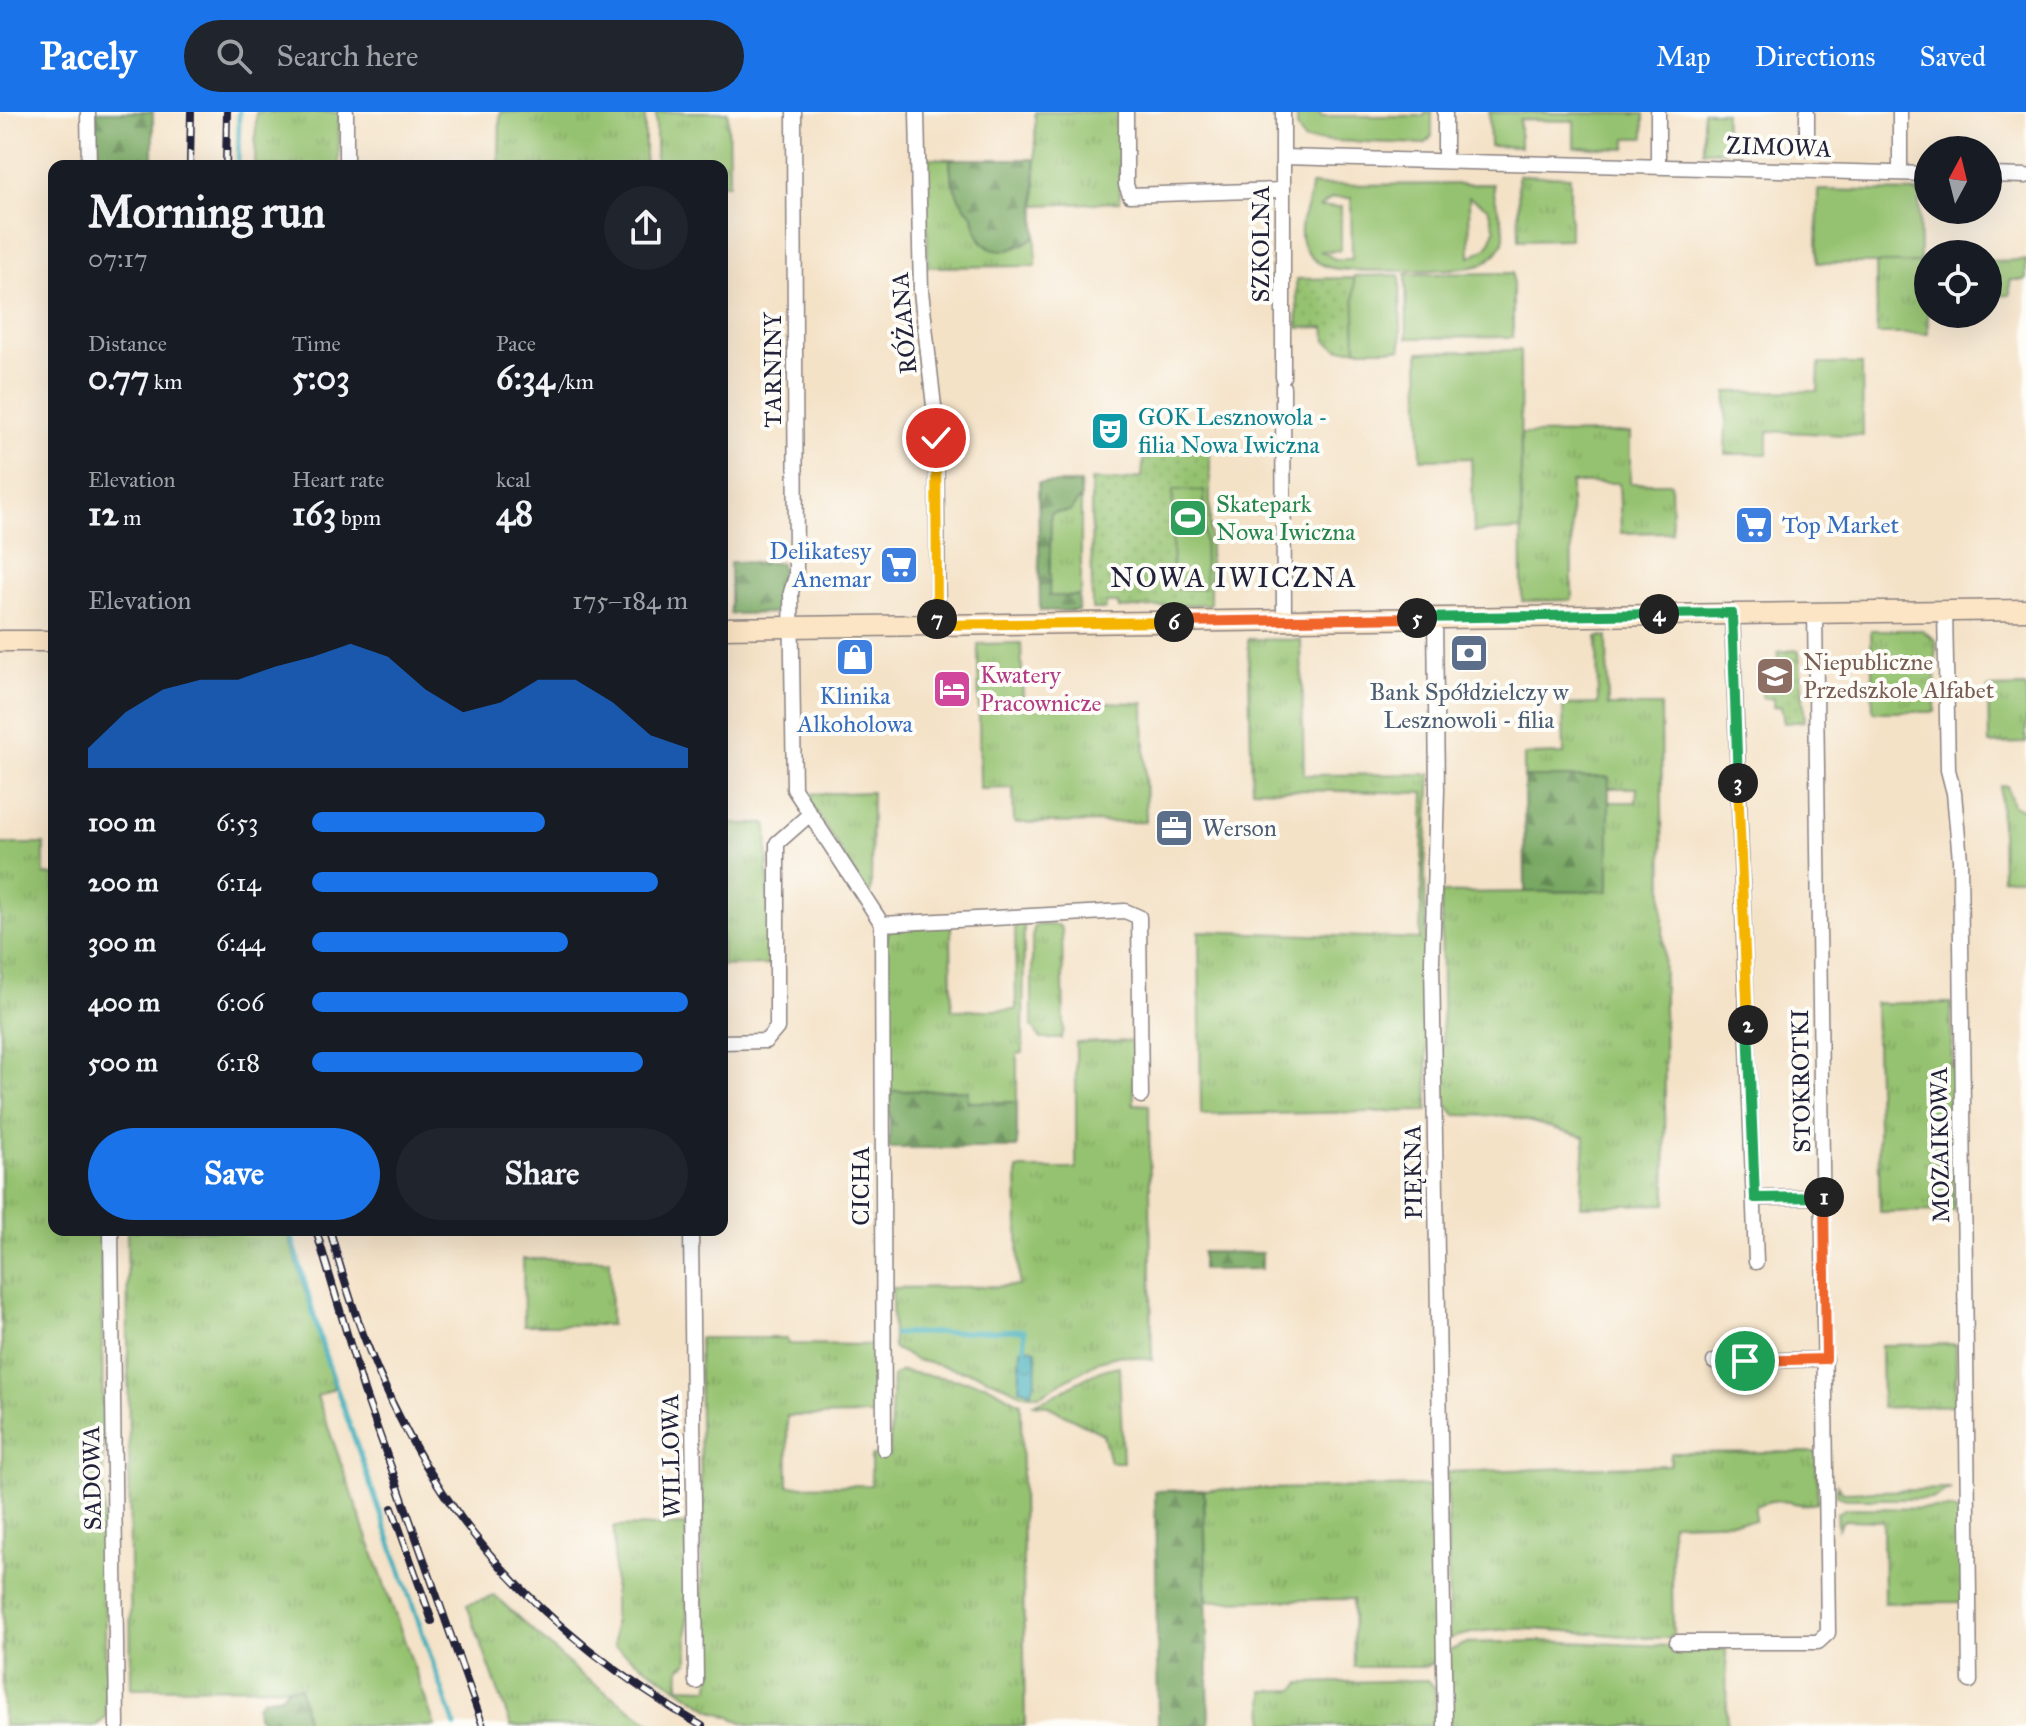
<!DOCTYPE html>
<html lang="en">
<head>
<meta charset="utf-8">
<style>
  :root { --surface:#171b24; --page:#20242c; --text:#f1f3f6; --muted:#9ea1a6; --accent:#1a73e8 }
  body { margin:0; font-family:"IM FELL Great Primer",serif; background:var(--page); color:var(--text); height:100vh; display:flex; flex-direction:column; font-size:30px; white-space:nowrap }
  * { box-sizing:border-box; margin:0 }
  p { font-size:26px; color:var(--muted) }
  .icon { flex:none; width:44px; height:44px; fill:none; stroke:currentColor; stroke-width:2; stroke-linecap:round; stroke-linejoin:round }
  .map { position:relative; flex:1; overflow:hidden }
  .drawer { position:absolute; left:48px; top:48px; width:680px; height:1076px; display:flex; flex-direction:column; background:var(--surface); border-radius:16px; box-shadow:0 8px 32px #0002 }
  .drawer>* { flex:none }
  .needle { width:52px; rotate:7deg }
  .tools { position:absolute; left:1914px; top:24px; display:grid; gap:16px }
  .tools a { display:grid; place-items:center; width:88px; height:88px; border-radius:50%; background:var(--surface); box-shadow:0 8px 32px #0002; font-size:40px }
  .pin { position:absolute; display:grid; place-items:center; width:68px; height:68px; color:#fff; margin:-34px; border:4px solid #fff; border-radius:50%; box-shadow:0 2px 8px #0007 }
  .km { position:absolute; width:40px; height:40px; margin:-20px; border-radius:50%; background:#222; color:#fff; font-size:22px; line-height:40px; text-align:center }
  .round { display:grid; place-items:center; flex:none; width:84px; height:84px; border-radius:42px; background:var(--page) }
  .overview { display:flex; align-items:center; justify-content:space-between; height:136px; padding:0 40px }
  h1 { font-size:44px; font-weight:700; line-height:60px }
  .metrics { display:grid; grid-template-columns:repeat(3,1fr); gap:12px; height:136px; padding:8px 40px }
  .metrics div { display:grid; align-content:center }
  .metrics b { font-size:34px; font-weight:700 }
  .metrics small { font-size:22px; font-weight:400 }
  .metrics p { font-size:22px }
  .chart { height:224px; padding:16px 40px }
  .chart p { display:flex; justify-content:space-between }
  .chart svg { width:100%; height:144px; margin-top:8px; fill:var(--accent); opacity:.7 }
  .action { display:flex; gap:16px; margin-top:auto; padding:16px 40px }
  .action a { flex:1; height:92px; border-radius:48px; background:var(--accent); color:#fff; font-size:32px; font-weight:700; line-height:92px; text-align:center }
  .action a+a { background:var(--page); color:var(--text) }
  ul { padding:0 40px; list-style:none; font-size:26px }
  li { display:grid; grid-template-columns:128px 96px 1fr; align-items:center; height:60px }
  li i { height:20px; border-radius:10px; background:var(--accent) }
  header { display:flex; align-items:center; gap:48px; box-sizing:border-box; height:112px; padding:0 40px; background:var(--accent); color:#fff }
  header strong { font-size:38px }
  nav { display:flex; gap:44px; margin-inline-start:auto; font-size:28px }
  .search { width:560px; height:72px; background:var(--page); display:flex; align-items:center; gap:20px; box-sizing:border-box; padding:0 28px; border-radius:44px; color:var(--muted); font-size:30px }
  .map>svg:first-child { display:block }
</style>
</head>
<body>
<header>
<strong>Pacely</strong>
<div class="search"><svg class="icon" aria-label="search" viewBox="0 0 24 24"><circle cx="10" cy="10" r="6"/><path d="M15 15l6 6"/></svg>Search here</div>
<nav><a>Map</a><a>Directions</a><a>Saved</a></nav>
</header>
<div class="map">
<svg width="2026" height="1614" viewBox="0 0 2026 1614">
  <defs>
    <pattern id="grass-tufts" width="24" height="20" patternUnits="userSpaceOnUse" patternTransform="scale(2)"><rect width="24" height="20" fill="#95c270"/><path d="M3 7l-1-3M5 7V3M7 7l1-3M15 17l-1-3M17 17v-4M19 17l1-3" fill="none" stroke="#80a662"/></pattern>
    <pattern id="forest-firs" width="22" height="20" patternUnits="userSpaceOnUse" patternTransform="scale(2)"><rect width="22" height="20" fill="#78a862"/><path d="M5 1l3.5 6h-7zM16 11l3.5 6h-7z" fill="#628852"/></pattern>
    <pattern id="park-dots" width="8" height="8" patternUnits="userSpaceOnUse" patternTransform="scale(2)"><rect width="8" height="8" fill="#95c270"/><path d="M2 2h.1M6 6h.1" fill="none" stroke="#80a662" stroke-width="1.8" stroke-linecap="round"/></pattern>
    <pattern id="water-ripples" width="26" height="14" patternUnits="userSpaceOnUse" patternTransform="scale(2)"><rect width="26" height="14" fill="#3fafbb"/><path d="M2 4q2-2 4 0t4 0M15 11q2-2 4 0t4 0" fill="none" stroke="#348e99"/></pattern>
  </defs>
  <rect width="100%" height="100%" fill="#fdfcf7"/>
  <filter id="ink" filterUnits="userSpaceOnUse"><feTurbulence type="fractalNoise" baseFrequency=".0125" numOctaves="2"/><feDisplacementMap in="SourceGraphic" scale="16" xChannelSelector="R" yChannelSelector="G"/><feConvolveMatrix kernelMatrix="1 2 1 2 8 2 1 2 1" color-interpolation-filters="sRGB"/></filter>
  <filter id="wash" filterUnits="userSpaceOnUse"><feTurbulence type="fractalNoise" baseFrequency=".006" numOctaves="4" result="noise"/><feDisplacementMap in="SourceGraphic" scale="32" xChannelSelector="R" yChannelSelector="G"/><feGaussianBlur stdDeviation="1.8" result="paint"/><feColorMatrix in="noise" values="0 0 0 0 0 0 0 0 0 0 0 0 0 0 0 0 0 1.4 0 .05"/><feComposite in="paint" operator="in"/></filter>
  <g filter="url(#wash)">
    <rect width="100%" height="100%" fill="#f4e2c7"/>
    <path fill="url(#grass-tufts)" stroke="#5c7256" stroke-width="2" d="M256,0H339V54H255Z
      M500,0H645V54H499Z
      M656,0H728L729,72H722V54H656Z
      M1035,0H1119L1120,90L1036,93Z
      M926,46L950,47C950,68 957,89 973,103C978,146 1005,146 1036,124V154L928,155Z
      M1518,63L1570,65V127L1519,128Z
      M2026,148V168H2010V183L1988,184V149Z
      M1876,151H1927L1928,222H1877Z
      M1819,252H1862L1863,324L1768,319V342H1725L1727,280L1818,279Z
      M1630,321V371H1671L1672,420L1621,421L1619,371H1571L1572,488L1522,489L1521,322Z
      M1081,385V478L1079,484H1049L1051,400H1065Z
      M1871,518H1922L1936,529L1935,600H1873Z
      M1597,525H1607L1608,594H1661L1666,1092L1581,1094L1585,1025L1509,1004L1455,1003L1443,987L1441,781L1609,779V690H1636L1637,676H1609L1608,665H1524V643L1564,642L1563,593L1598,592Z
      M1248,527L1301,528L1304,663L1431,662L1425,756L1428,999L1201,1003L1199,819L1420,827L1424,681L1252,677Z
      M1021,531L1023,589L1144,591L1146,710L1014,711L1013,676L980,677L978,532Z
      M2026,575V631L1989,632L1988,576Z
      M2000,673L2007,674L2013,693L2026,699V766H2002Z
      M872,680L871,780L868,782L805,682Z
      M722,712H767L770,853L722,854Z
      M0,732H44V762L54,763V1118H101L106,1605L96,1614H3Z
      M1015,811L1024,812L1023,941L1017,942V990H968L967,978L890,979L886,832L889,818L951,813L952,898H1016Z
      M1035,813H1058L1062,817L1064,918L1061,927H1041L1032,914V825Z
      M1875,891H1951L1954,1099L1880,1100Z
      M1133,929L1134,992L1149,993L1152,1248L1121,1243L1099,1249L1040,1283L1022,1282L981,1263L916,1248L893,1236L892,1176L1019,1174L1017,1057H1076V931Z
      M127,1118H287L334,1276L317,1284L435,1614H307L300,1575L131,1576Z
      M523,1147H610L611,1213H524Z
      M699,1226H787L788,1232L876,1233L875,1303L787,1304L788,1374L871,1373V1344H889L893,1264L901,1259L985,1272L1021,1291L1025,1614H752L710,1597L614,1534V1415L686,1413L688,1550L680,1556L679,1575L710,1576L711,1554L703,1549Z
      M1956,1232V1293L1882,1296L1881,1233Z
      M1119,1254L1123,1350H1110L1103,1322L1046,1293L1032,1292C1063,1283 1087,1259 1119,1254Z
      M1816,1340L1818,1391C1792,1397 1782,1380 1755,1395V1409L1671,1411L1673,1522L1668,1526C1600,1526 1513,1505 1449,1527L1447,1360L1670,1353L1671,1341Z
      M1837,1373L1843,1380L1951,1377L1932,1387H1846L1837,1384Z
      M1433,1374L1436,1541L1432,1552L1424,1555H1354L1353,1487L1207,1489L1204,1378Z
      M1846,1396L1951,1397L1963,1403L1962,1490L1884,1491L1883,1409L1844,1408L1838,1417L1837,1401Z
      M495,1484L580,1562L655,1614H511L467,1493Z
      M1540,1529L1671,1534V1538L1726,1537L1727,1614H1450L1449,1539L1467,1531Z
      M1428,1568L1435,1576V1614H1265L1264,1579L1295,1578L1301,1571Z"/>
    <path fill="url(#forest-firs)" stroke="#4d654e" stroke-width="2" d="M96,0H153V54H97Z
      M950,47H1035L1036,124C1005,146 979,146 973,103C956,88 950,69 950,47Z
      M1038,371H1080L1081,385L1070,399L1051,401L1049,484H1079L1078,499H1040Z
      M730,450L781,451V466L785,467L780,481V501L730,502Z
      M1524,665H1609V779L1525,780Z
      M968,978V990H1017V1036H889L890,979Z
      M1202,1140L1262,1141V1157L1202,1158Z
      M1204,1378L1209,1614H1158L1155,1379Z
      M300,1575L307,1614L272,1613L258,1604L257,1594L263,1587L281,1584L287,1576Z"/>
    <path fill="url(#park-dots)" stroke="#5c7256" stroke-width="2" d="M1354,166L1356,237H1340L1326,229L1325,215L1298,216L1296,167Z
      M1145,332L1170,333V337L1210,336V492L1119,497L1118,491H1106V497H1092L1091,368L1122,369L1142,365Z
      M1796,538L1799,540L1805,609L1784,611L1781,594L1773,595V586L1763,587L1758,556L1779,554L1778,540Z"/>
    <path fill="#95c270" stroke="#5c7256" stroke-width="2" fill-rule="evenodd" d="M1297,0H1320L1321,4H1424L1425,0H1432V24L1425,32L1304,28L1297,15Z
      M1489,0L1644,2V26H1627L1626,37L1574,35V9L1520,8V35L1490,34Z
      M1703,0H1725V39H1703Z
      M1493,72C1494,105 1524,127 1481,153C1460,159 1343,162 1325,154C1315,150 1307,142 1303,133C1295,111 1311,94 1311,73ZM1469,85L1488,96L1495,117L1488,135L1470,145ZM1332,86H1351L1352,147H1335L1321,139L1341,138V95H1320Z
      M1818,78L1919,80L1920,151H1817Z
      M1513,161V225L1407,226L1406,162Z
      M1400,163L1401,237H1356L1354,164Z
      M1520,238L1521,418L1474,420L1471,346L1421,347L1419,240Z
      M1173,378L1204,379L1205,477H1172Z"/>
    <path fill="url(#water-ripples)" stroke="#30687b" stroke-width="2" d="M1029,1236L1036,1238C1037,1253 1038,1266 1031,1280L1019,1276L1021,1237Z"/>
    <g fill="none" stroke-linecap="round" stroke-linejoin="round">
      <path stroke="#3fafbb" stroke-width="5" d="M238,54L239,0
        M290,1118L324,1240L455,1614
        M895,1222L1024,1218L1025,1236"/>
    </g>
  </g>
  <g filter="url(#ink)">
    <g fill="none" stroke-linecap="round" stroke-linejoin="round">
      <g stroke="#8b8281" stroke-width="17">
        <path id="street" d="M88,0L89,54
          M794,0L796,464L791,480L794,677L882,812L884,1337
          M917,0L921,179L936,312L938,513
          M1126,0V73L1130,83L1283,78
          M1807,0V37
          M1900,0V61
          M1283,45L1928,62
          M1445,49V0
          M346,54V0
          M1658,54V0
          M1988,63L2026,64
          M1283,265V0
          M1283,275L1284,508
          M1945,498L1948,658L1954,681L1960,748L1970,1569
          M1732,501L1756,1150
          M1435,506L1437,678L1432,849L1445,1614
          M882,812L1125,799L1139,805L1141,984
          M722,930L766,929L777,916V731L810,702
          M1755,1086L1824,1085
          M111,1118L117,1614
          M691,1118L696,1570
          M1714,1250L1826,1247
          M1677,1530H1818L1828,1521L1815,500"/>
      </g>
      <g stroke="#8b8281" stroke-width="23">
        <path id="secondary" d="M722,516L2026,498
          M0,529H54"/>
      </g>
      <use href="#street" stroke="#fff" stroke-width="14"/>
      <use href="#secondary" stroke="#fce5c4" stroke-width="20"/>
      <g stroke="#22223b" stroke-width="8">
        <path id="rail" d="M190,54L191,0
          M226,54L227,0
          M316,1118L364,1279L483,1614
          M330,1118C390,1346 497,1495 702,1614
          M392,1396L432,1509"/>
      </g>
      <use href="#rail" stroke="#fdfcf7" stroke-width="5" stroke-dasharray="15" stroke-linecap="butt"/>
    </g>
  </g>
  <g fill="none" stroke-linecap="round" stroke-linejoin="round" filter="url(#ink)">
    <g stroke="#fff" stroke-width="16">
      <path id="split-1" d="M1745,1249L1826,1247L1824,1085"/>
    </g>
    <g stroke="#fff" stroke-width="16">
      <path id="split-2" d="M1748,913L1755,1086L1824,1085"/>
    </g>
    <g stroke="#fff" stroke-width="16">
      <path id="split-3" d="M1738,671L1748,913"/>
    </g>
    <g stroke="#fff" stroke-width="16">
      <path id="split-4" d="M1659,502L1732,501L1738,671"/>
    </g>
    <g stroke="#fff" stroke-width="16">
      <path id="split-5" d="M1417,506L1659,502"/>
    </g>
    <g stroke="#fff" stroke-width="16">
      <path id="split-6" d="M1174,510L1417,506"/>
    </g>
    <g stroke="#fff" stroke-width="16">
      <path id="split-7" d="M937,507L938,513L1174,510"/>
    </g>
    <g stroke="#fff" stroke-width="16">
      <path id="split-8" d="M936,326L937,507"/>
    </g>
    <use href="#split-1" stroke="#f0652b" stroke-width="10"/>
    <use href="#split-2" stroke="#22a559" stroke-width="10"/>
    <use href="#split-3" stroke="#f5b400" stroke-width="10"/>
    <use href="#split-4" stroke="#22a559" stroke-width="10"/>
    <use href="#split-5" stroke="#22a559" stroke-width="10"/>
    <use href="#split-6" stroke="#f0652b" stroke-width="10"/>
    <use href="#split-7" stroke="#f5b400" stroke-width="10"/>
    <use href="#split-8" stroke="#f5b400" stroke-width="10"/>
  </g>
  <defs>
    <g id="theatre-square" transform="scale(2)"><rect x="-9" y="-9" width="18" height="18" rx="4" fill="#0f9aa8" stroke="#fdfcf7"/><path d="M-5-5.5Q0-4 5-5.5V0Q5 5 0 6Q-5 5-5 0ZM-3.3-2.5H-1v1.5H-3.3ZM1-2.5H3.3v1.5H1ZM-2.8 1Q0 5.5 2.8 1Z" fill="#fff"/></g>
    <g id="stadium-square" transform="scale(2)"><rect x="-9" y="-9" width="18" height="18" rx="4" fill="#2e9e5b" stroke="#fdfcf7"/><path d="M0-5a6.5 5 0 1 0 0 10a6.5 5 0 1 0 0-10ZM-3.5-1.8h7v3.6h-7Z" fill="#fff"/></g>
    <g id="supermarket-square" transform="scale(2)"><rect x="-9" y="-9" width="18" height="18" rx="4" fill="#3f7fe0" stroke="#fdfcf7"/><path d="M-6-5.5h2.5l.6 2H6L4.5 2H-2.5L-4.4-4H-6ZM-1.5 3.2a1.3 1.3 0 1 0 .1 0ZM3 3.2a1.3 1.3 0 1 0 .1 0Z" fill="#fff"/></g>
    <g id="bank-square" transform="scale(2)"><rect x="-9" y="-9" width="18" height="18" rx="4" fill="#5c6f8a" stroke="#fdfcf7"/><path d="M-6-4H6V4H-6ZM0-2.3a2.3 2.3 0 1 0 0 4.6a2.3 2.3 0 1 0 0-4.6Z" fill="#fff"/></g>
    <g id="shop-square" transform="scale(2)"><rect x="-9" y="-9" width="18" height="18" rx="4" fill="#3f7fe0" stroke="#fdfcf7"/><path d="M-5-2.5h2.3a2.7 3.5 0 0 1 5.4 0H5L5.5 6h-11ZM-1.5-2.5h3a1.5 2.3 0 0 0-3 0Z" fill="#fff"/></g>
    <g id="school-square" transform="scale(2)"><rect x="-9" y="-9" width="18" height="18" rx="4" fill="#8d6e63" stroke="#fdfcf7"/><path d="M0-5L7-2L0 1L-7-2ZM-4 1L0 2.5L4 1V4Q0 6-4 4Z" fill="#fff"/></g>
    <g id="hotel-square" transform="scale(2)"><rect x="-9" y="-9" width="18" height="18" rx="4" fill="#d1479c" stroke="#fdfcf7"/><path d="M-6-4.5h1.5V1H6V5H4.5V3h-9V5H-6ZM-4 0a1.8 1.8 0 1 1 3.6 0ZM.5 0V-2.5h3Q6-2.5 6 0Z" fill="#fff"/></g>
    <g id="office-square" transform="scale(2)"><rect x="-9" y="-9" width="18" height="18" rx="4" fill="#5c6f8a" stroke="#fdfcf7"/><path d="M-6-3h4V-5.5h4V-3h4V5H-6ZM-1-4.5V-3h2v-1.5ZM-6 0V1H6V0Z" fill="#fff"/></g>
  </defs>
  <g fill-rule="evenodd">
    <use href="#theatre-square" x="1110" y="319"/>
    <use href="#stadium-square" x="1188" y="406"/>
    <use href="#supermarket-square" x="1754" y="413"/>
    <use href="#supermarket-square" x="899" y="453"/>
    <use href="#bank-square" x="1469" y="541"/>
    <use href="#shop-square" x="855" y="545"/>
    <use href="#school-square" x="1775" y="564"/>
    <use href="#hotel-square" x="952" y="577"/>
    <use href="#office-square" x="1174" y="716"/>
  </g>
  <g text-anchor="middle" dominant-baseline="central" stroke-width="8" stroke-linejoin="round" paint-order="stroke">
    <g font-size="24" fill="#22223b" stroke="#fdfcf7">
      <text transform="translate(1779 35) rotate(2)">ZIMOWA</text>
      <text transform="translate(1261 132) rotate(-90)">SZKOLNA</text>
      <text transform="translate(904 211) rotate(-95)">RÓŻANA</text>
      <text transform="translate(773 258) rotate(-90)">TARNINY</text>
      <text transform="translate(1801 969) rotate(-91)">STOKROTKI</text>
      <text transform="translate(1940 1033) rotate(-91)">MOZAIKOWA</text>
      <text transform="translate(1413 1060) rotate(-91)">PIĘKNA</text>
      <text transform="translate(861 1074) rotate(-90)">CICHA</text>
      <text transform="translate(671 1344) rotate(-91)">WILLOWA</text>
      <text transform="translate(92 1366) rotate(-91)">SADOWA</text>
    </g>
    <g font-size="24" fill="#0d838f" stroke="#fdfcf7" text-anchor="start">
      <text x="1138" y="305">GOK Lesznowola -<tspan x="1138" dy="28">filia Nowa Iwiczna</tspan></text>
    </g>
    <g font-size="24" fill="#27864d" stroke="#fdfcf7" text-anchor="start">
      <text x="1216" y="392">Skatepark<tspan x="1216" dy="28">Nowa Iwiczna</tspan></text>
    </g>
    <g font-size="24" fill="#366cbe" stroke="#fdfcf7" text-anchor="start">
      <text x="1782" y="413">Top Market</text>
      <text x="871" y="439" text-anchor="end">Delikatesy<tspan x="871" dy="28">Anemar</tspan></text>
      <text x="855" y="584" text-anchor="middle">Klinika<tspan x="855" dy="28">Alkoholowa</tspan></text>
    </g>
    <g font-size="24" fill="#785e54" stroke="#fdfcf7" text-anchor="start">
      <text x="1803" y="550">Niepubliczne<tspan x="1803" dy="28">Przedszkole Alfabet</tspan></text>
    </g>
    <g font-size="24" fill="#b23c85" stroke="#fdfcf7" text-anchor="start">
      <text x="980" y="563">Kwatery<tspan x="980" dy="28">Pracownicze</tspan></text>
    </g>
    <g font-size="24" fill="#4e5e75" stroke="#fdfcf7">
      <text x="1469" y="580">Bank Spółdzielczy w<tspan x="1469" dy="28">Lesznowoli - filia</tspan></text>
      <text x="1202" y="716" text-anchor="start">Werson</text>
    </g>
    <g font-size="28" letter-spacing="2" fill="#22223b" stroke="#fdfcf7">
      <text x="1234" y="465">NOWA IWICZNA</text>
    </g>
  </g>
</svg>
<div class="tools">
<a><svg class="needle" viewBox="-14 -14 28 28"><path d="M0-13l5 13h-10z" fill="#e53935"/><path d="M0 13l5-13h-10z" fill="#9ea1a6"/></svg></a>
<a><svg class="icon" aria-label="locate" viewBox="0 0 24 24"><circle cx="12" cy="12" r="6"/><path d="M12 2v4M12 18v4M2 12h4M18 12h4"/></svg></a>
</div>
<div class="pin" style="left:1745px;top:1249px;background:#1e9e55"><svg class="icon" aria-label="arrive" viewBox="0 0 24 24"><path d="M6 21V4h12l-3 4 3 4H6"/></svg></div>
<div class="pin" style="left:936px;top:326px;background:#d93025"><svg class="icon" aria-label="check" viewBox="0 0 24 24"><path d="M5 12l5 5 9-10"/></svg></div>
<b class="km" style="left:1824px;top:1085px">1</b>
<b class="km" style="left:1748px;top:913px">2</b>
<b class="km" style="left:1738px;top:671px">3</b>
<b class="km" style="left:1659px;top:502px">4</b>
<b class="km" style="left:1417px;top:506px">5</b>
<b class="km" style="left:1174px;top:510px">6</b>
<b class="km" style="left:937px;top:507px">7</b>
<section class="drawer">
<div class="overview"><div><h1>Morning run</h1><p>07:17</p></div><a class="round"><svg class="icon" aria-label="share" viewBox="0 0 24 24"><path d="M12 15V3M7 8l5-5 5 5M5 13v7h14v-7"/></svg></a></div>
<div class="metrics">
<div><p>Distance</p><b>0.77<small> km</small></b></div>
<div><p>Time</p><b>5:03</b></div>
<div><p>Pace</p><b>6:34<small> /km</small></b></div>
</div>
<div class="metrics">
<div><p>Elevation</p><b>12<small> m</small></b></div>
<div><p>Heart rate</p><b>163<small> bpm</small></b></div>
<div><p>kcal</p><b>48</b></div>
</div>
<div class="chart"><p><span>Elevation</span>175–184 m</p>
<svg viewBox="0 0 160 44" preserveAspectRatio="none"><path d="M0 44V38L10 27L20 20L30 17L40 17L50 13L60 10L70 6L80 10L90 20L100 27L110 24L120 17L130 17L140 24L150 34L160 38V44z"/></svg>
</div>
<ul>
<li><b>100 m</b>6:53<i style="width:62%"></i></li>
<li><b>200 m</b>6:14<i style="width:92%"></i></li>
<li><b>300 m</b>6:44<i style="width:68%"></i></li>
<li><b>400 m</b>6:06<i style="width:100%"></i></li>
<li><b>500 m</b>6:18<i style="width:88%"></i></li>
</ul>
<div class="action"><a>Save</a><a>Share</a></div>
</section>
</div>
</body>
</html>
